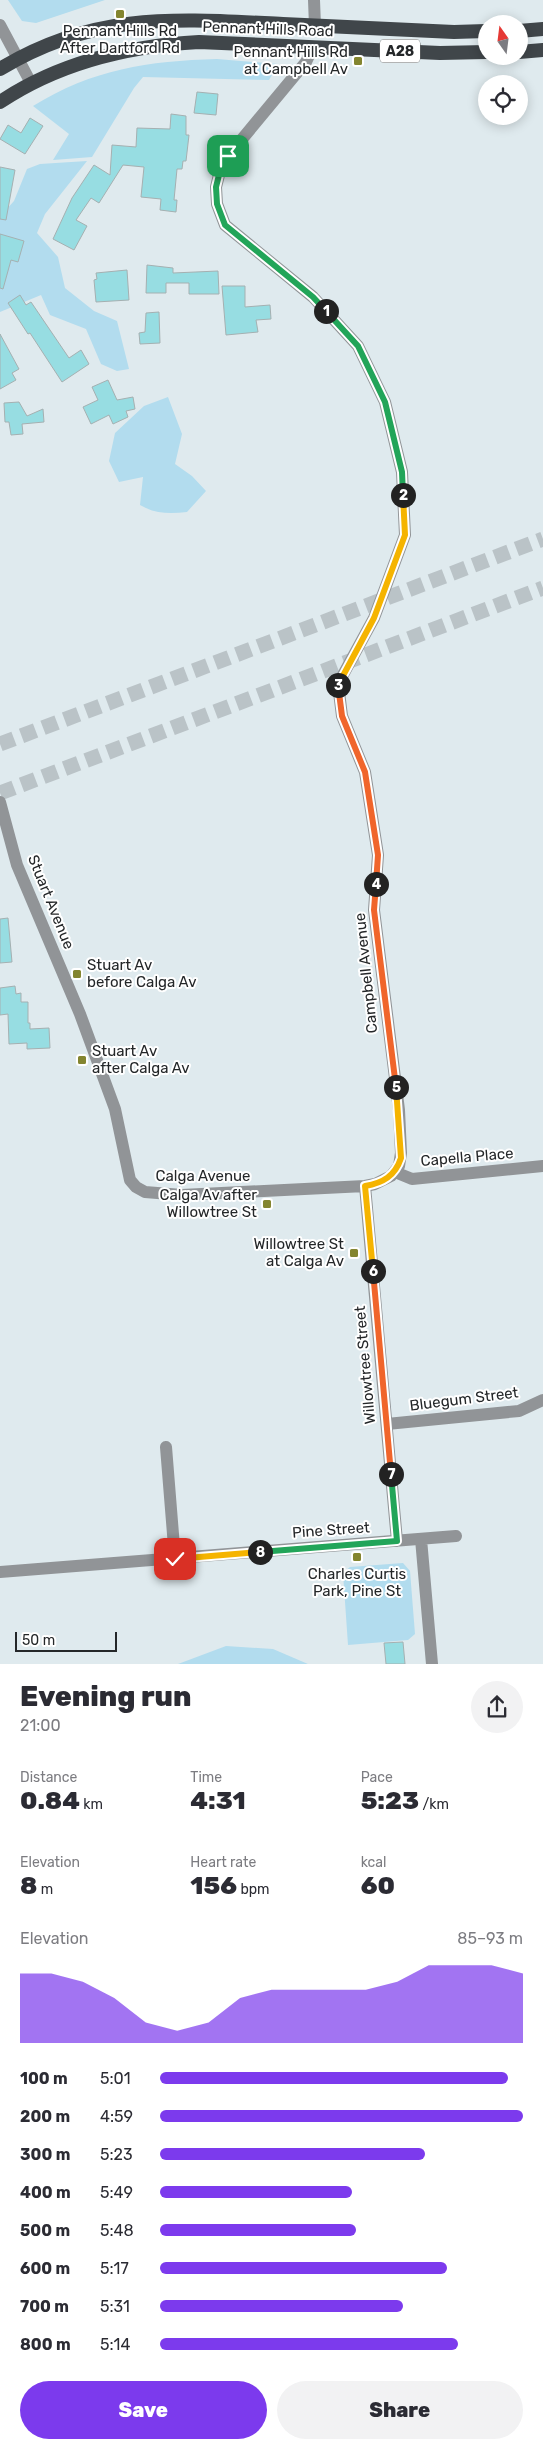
<!DOCTYPE html>
<html lang="en">
<head>
<meta charset="utf-8">
<style>
  :root { --surface:#fff; --page:#f2f2f3; --text:#2b2b33; --muted:#7c7c81; --accent:#7c3aed }
  body { margin:0; font-family:Rubik,sans-serif; background:var(--page); color:var(--text); height:100vh; display:flex; flex-direction:column; font-size:19px; white-space:nowrap }
  * { box-sizing:border-box; margin:0 }
  p { font-size:16px; color:var(--muted) }
  .icon { flex:none; width:28px; height:28px; fill:none; stroke:currentColor; stroke-width:2; stroke-linecap:round; stroke-linejoin:round }
  .map { position:relative; height:1664px; overflow:hidden }
  .details { display:flex; flex-direction:column; background:var(--surface); flex:1 }
  .details>* { flex:none }
  .needle { width:32px; rotate:346deg }
  .controls { position:absolute; left:478px; top:15px; display:grid; gap:10px }
  .controls a { display:grid; place-items:center; width:50px; height:50px; border-radius:50%; background:var(--surface); box-shadow:0 2px 12px #0003; font-size:25px }
  .scale { position:absolute; left:15px; bottom:12px; width:102px; box-sizing:border-box; padding-left:5px; border:2px solid #242729; border-top:0; font-size:14px; line-height:18px; white-space:nowrap; color:#242729; -webkit-text-stroke:4px #fff; paint-order:stroke }
  .pin { position:absolute; display:grid; place-items:center; width:42px; height:42px; color:#fff; margin:-21px; border-radius:10px; box-shadow:0 2px 8px #0006 }
  .km { position:absolute; width:25px; height:25px; margin:-12px; border-radius:50%; background:#222; color:#fff; font-size:14px; line-height:25px; text-align:center }
  .round { display:grid; place-items:center; flex:none; width:52px; height:52px; border-radius:26px; background:var(--page) }
  .summary { display:flex; align-items:center; justify-content:space-between; height:85px; padding:0 20px }
  h1 { font-size:28px; font-weight:800; line-height:38px }
  .figures { display:grid; grid-template-columns:repeat(3,1fr); gap:8px; height:85px; padding:5px 20px }
  .figures div { display:grid; align-content:center }
  .figures b { font-size:25px; font-weight:800 }
  .figures small { font-size:14px; font-weight:400 }
  .figures p { font-size:14px }
  .chart { height:140px; padding:10px 20px }
  .chart p { display:flex; justify-content:space-between }
  .chart svg { width:100%; height:90px; margin-top:5px; fill:var(--accent); opacity:.7 }
  .button { display:flex; gap:10px; margin-top:auto; padding:10px 20px }
  .button a { flex:1; height:58px; border-radius:30px; background:var(--accent); color:#fff; font-size:20px; font-weight:800; line-height:58px; text-align:center }
  .button a+a { background:var(--page); color:var(--text) }
  ul { padding:0 20px; list-style:none; font-size:16px }
  li { display:grid; grid-template-columns:80px 60px 1fr; align-items:center; height:38px }
  li i { height:12px; border-radius:6px; background:var(--accent) }
  .map>svg:first-child { display:block }
</style>
</head>
<body>
<div class="map">
<svg width="543" height="1664" viewBox="0 0 543 1664">
  <rect width="100%" height="100%" fill="#dfeaee"/>
  <path fill="#b2dcee" d="M8,0H105L36,23L22,21Z
    M217,59L278,64L269,80L143,77L134,88L92,157L53,160L69,134L33,106C93,69 148,61 217,59Z
    M87,161L45,214L37,233L58,257L65,288L94,311L117,321L129,369L117,371L101,364L86,329L50,315L41,295L0,312V210L5,211L14,201L27,169L40,164Z
    M168,397L182,434L175,464L192,476L206,491L187,512C170,514 155,514 140,505L143,477L119,482L109,461L115,433L144,406Z
    M403,1563L410,1571L415,1634L408,1640L348,1645L343,1573L350,1567Z
    M226,1646L273,1649L308,1664H178Z"/>
  <path fill="#97dde2" stroke="#a5b0b1" d="M197,92L218,94L216,115L194,113Z
    M171,114L186,116V135H189L186,161H183L182,169H177L174,200H177L176,212L160,210L161,199L141,197L144,167L123,165L99,203L91,198L76,220L87,226L74,250L53,239L72,198L94,165L110,175L112,145L136,147L137,128L170,129Z
    M30,118L43,126L25,154L0,139L8,125L21,133Z
    M0,167L15,170L6,220L0,219Z
    M0,234L24,241L18,262L11,260L3,289L0,288Z
    M147,265L173,268V273L218,271L219,294H189V283H166V293H146Z
    M127,270L129,300L96,302L94,280L97,279L96,273Z
    M222,286H245V307L270,305L271,319L256,320L258,332L226,335Z
    M20,295L26,305L31,302L69,358L81,350L89,364L62,382L30,333L28,334L8,303Z
    M159,312L160,343L140,344L139,333L145,332L146,313Z
    M0,334L19,369L12,373L16,380L0,389Z
    M108,380L117,400L133,397L135,409L126,411L128,417L113,424L109,415L91,424L83,407L98,400L92,387Z
    M19,402L27,416L43,409L44,422L22,424L23,434L11,435L9,422H5L4,403Z
    M8,918L12,962L0,963V919Z
    M15,986L16,994L21,993V1002H28V1023H30V1029L49,1028L50,1048L27,1049V1043L9,1044L8,1014L0,1015V988Z
    M403,1642L405,1664H386L384,1643Z"/>
  <g fill="none" stroke-linecap="round" stroke-linejoin="round">
    <path stroke="#bac3c7" stroke-width="15" stroke-dasharray="15 8" stroke-linecap="butt" d="M0,744L543,539
      M0,793L543,588"/>
    <path stroke="#919497" stroke-width="12" d="M314,0L315,26
      M0,802L17,865L80,1014L115,1109L130,1180L136,1187L145,1192L182,1195L365,1186L375,1184L391,1176L399,1166L401,1153L399,1110L374,910L378,855L365,772L342,716L338,684L374,618L405,535L402,472L385,402L358,346L313,297L225,225L217,204L216,187L220,171L228,156L306,62L313,47
      M395,1172L412,1179L543,1166
      M365,1186L397,1541
      M387,1424L519,1411L543,1400
      M166,1447L175,1559
      M421,1539L432,1664
      M0,1572L456,1536"/>
    <path stroke="#919497" stroke-width="12" d="M0,25L31,83"/>
    <path stroke="#40464a" stroke-width="14" d="M519,31L543,29
      M519,52L543,50
      M0,69C96,11 177,19 283,24C340,27 397,29 454,32L486,31
      M0,102C60,62 128,46 199,42L440,53L486,52"/>
  </g>
  <g fill="none" stroke-linecap="round" stroke-linejoin="round">
    <g stroke="#fff" stroke-width="10">
      <path id="split-1" d="M228,156L220,171L216,187L217,204L225,225L313,297L326,311"/>
    </g>
    <g stroke="#fff" stroke-width="10">
      <path id="split-2" d="M326,311L358,346L385,402L402,472L403,495"/>
    </g>
    <g stroke="#fff" stroke-width="10">
      <path id="split-3" d="M338,685L374,618L405,535L403,495"/>
    </g>
    <g stroke="#fff" stroke-width="10">
      <path id="split-4" d="M338,685L342,716L365,772L378,855L376,884"/>
    </g>
    <g stroke="#fff" stroke-width="10">
      <path id="split-5" d="M376,884L374,910L396,1087"/>
    </g>
    <g stroke="#fff" stroke-width="10">
      <path id="split-6" d="M373,1271L365,1186C383,1183 395,1176 401,1158L396,1087"/>
    </g>
    <g stroke="#fff" stroke-width="10">
      <path id="split-7" d="M373,1271L391,1474"/>
    </g>
    <g stroke="#fff" stroke-width="10">
      <path id="split-8" d="M260,1552L397,1541L391,1474"/>
    </g>
    <g stroke="#fff" stroke-width="10">
      <path id="split-9" d="M175,1559L260,1552"/>
    </g>
    <use href="#split-1" stroke="#22a559" stroke-width="6"/>
    <use href="#split-2" stroke="#22a559" stroke-width="6"/>
    <use href="#split-3" stroke="#f5b400" stroke-width="6"/>
    <use href="#split-4" stroke="#f0652b" stroke-width="6"/>
    <use href="#split-5" stroke="#f0652b" stroke-width="6"/>
    <use href="#split-6" stroke="#f5b400" stroke-width="6"/>
    <use href="#split-7" stroke="#f0652b" stroke-width="6"/>
    <use href="#split-8" stroke="#22a559" stroke-width="6"/>
    <use href="#split-9" stroke="#f5b400" stroke-width="6"/>
  </g>
  <g fill="#83852f" stroke="#fff" stroke-width="2">
    <rect x="115" y="9" width="10" height="10" rx="2.5"/>
    <rect x="353" y="56" width="10" height="10" rx="2.5"/>
    <rect x="72" y="969" width="10" height="10" rx="2.5"/>
    <rect x="77" y="1055" width="10" height="10" rx="2.5"/>
    <rect x="262" y="1199" width="10" height="10" rx="2.5"/>
    <rect x="349" y="1248" width="10" height="10" rx="2.5"/>
    <rect x="352" y="1552" width="10" height="10" rx="2.5"/>
  </g>
  <g text-anchor="middle" dominant-baseline="central" stroke-width="4" stroke-linejoin="round" paint-order="stroke">
    <rect fill="#fff" stroke="#666869" stroke-width="1" x="380" y="39.5" width="40" height="23" rx="4"/>
    <g font-size="14" font-weight="bold" fill="#242729">
      <text x="400" y="51">A28</text>
    </g>
    <g font-size="15" fill="#242729" stroke="#fff">
      <text transform="translate(268 29) rotate(2)">Pennant Hills Road</text>
      <text transform="translate(51 902) rotate(68)">Stuart Avenue</text>
      <text transform="translate(366 973) rotate(-96)">Campbell Avenue</text>
      <text transform="translate(467 1157) rotate(-5)">Capella Place</text>
      <text x="203" y="1176">Calga Avenue</text>
      <text transform="translate(365 1365) rotate(-95)">Willowtree Street</text>
      <text transform="translate(464 1399) rotate(-7)">Bluegum Street</text>
      <text transform="translate(331 1530) rotate(-4)">Pine Street</text>
    </g>
    <g font-size="15" fill="#242729" stroke="#fff" text-anchor="end">
      <text x="120" y="31" text-anchor="middle">Pennant Hills Rd<tspan x="120" dy="17">After Dartford Rd</tspan></text>
      <text x="348" y="52">Pennant Hills Rd<tspan x="348" dy="17">at Campbell Av</tspan></text>
      <text x="87" y="965" text-anchor="start">Stuart Av<tspan x="87" dy="17">before Calga Av</tspan></text>
      <text x="92" y="1051" text-anchor="start">Stuart Av<tspan x="92" dy="17">after Calga Av</tspan></text>
      <text x="257" y="1195">Calga Av after<tspan x="257" dy="17">Willowtree St</tspan></text>
      <text x="344" y="1244">Willowtree St<tspan x="344" dy="17">at Calga Av</tspan></text>
      <text x="357" y="1574" text-anchor="middle">Charles Curtis<tspan x="357" dy="17">Park, Pine St</tspan></text>
    </g>
  </g>
</svg>
<div class="controls">
<a><svg class="needle" viewBox="-14 -14 28 28"><path d="M0-13l5 13h-10z" fill="#e53935"/><path d="M0 13l5-13h-10z" fill="#7c7c81"/></svg></a>
<a><svg class="icon" aria-label="locate" viewBox="0 0 24 24"><circle cx="12" cy="12" r="6"/><path d="M12 2v4M12 18v4M2 12h4M18 12h4"/></svg></a>
</div>
<div class="scale">50 m</div>
<div class="pin" style="left:228px;top:156px;background:#1e9e55"><svg class="icon" aria-label="arrive" viewBox="0 0 24 24"><path d="M6 21V4h12l-3 4 3 4H6"/></svg></div>
<div class="pin" style="left:175px;top:1559px;background:#d93025"><svg class="icon" aria-label="check" viewBox="0 0 24 24"><path d="M5 12l5 5 9-10"/></svg></div>
<b class="km" style="left:326px;top:311px">1</b>
<b class="km" style="left:403px;top:495px">2</b>
<b class="km" style="left:338px;top:685px">3</b>
<b class="km" style="left:376px;top:884px">4</b>
<b class="km" style="left:396px;top:1087px">5</b>
<b class="km" style="left:373px;top:1271px">6</b>
<b class="km" style="left:391px;top:1474px">7</b>
<b class="km" style="left:260px;top:1552px">8</b>
</div>
<section class="details">
<div class="summary"><div><h1>Evening run</h1><p>21:00</p></div><a class="round"><svg class="icon" aria-label="share" viewBox="0 0 24 24"><path d="M12 15V3M7 8l5-5 5 5M5 13v7h14v-7"/></svg></a></div>
<div class="figures">
<div><p>Distance</p><b>0.84<small> km</small></b></div>
<div><p>Time</p><b>4:31</b></div>
<div><p>Pace</p><b>5:23<small> /km</small></b></div>
</div>
<div class="figures">
<div><p>Elevation</p><b>8<small> m</small></b></div>
<div><p>Heart rate</p><b>156<small> bpm</small></b></div>
<div><p>kcal</p><b>60</b></div>
</div>
<div class="chart"><p><span>Elevation</span>85–93 m</p>
<svg viewBox="0 0 160 44" preserveAspectRatio="none"><path d="M0 44V10L10 10L20 14L30 22L40 34L50 38L60 34L70 22L80 18L90 18L100 18L110 18L120 14L130 6L140 6L150 6L160 10V44z"/></svg>
</div>
<ul>
<li><b>100 m</b>5:01<i style="width:96%"></i></li>
<li><b>200 m</b>4:59<i style="width:100%"></i></li>
<li><b>300 m</b>5:23<i style="width:73%"></i></li>
<li><b>400 m</b>5:49<i style="width:53%"></i></li>
<li><b>500 m</b>5:48<i style="width:54%"></i></li>
<li><b>600 m</b>5:17<i style="width:79%"></i></li>
<li><b>700 m</b>5:31<i style="width:67%"></i></li>
<li><b>800 m</b>5:14<i style="width:82%"></i></li>
</ul>
<div class="button"><a>Save</a><a>Share</a></div>
</section>
</body>
</html>
